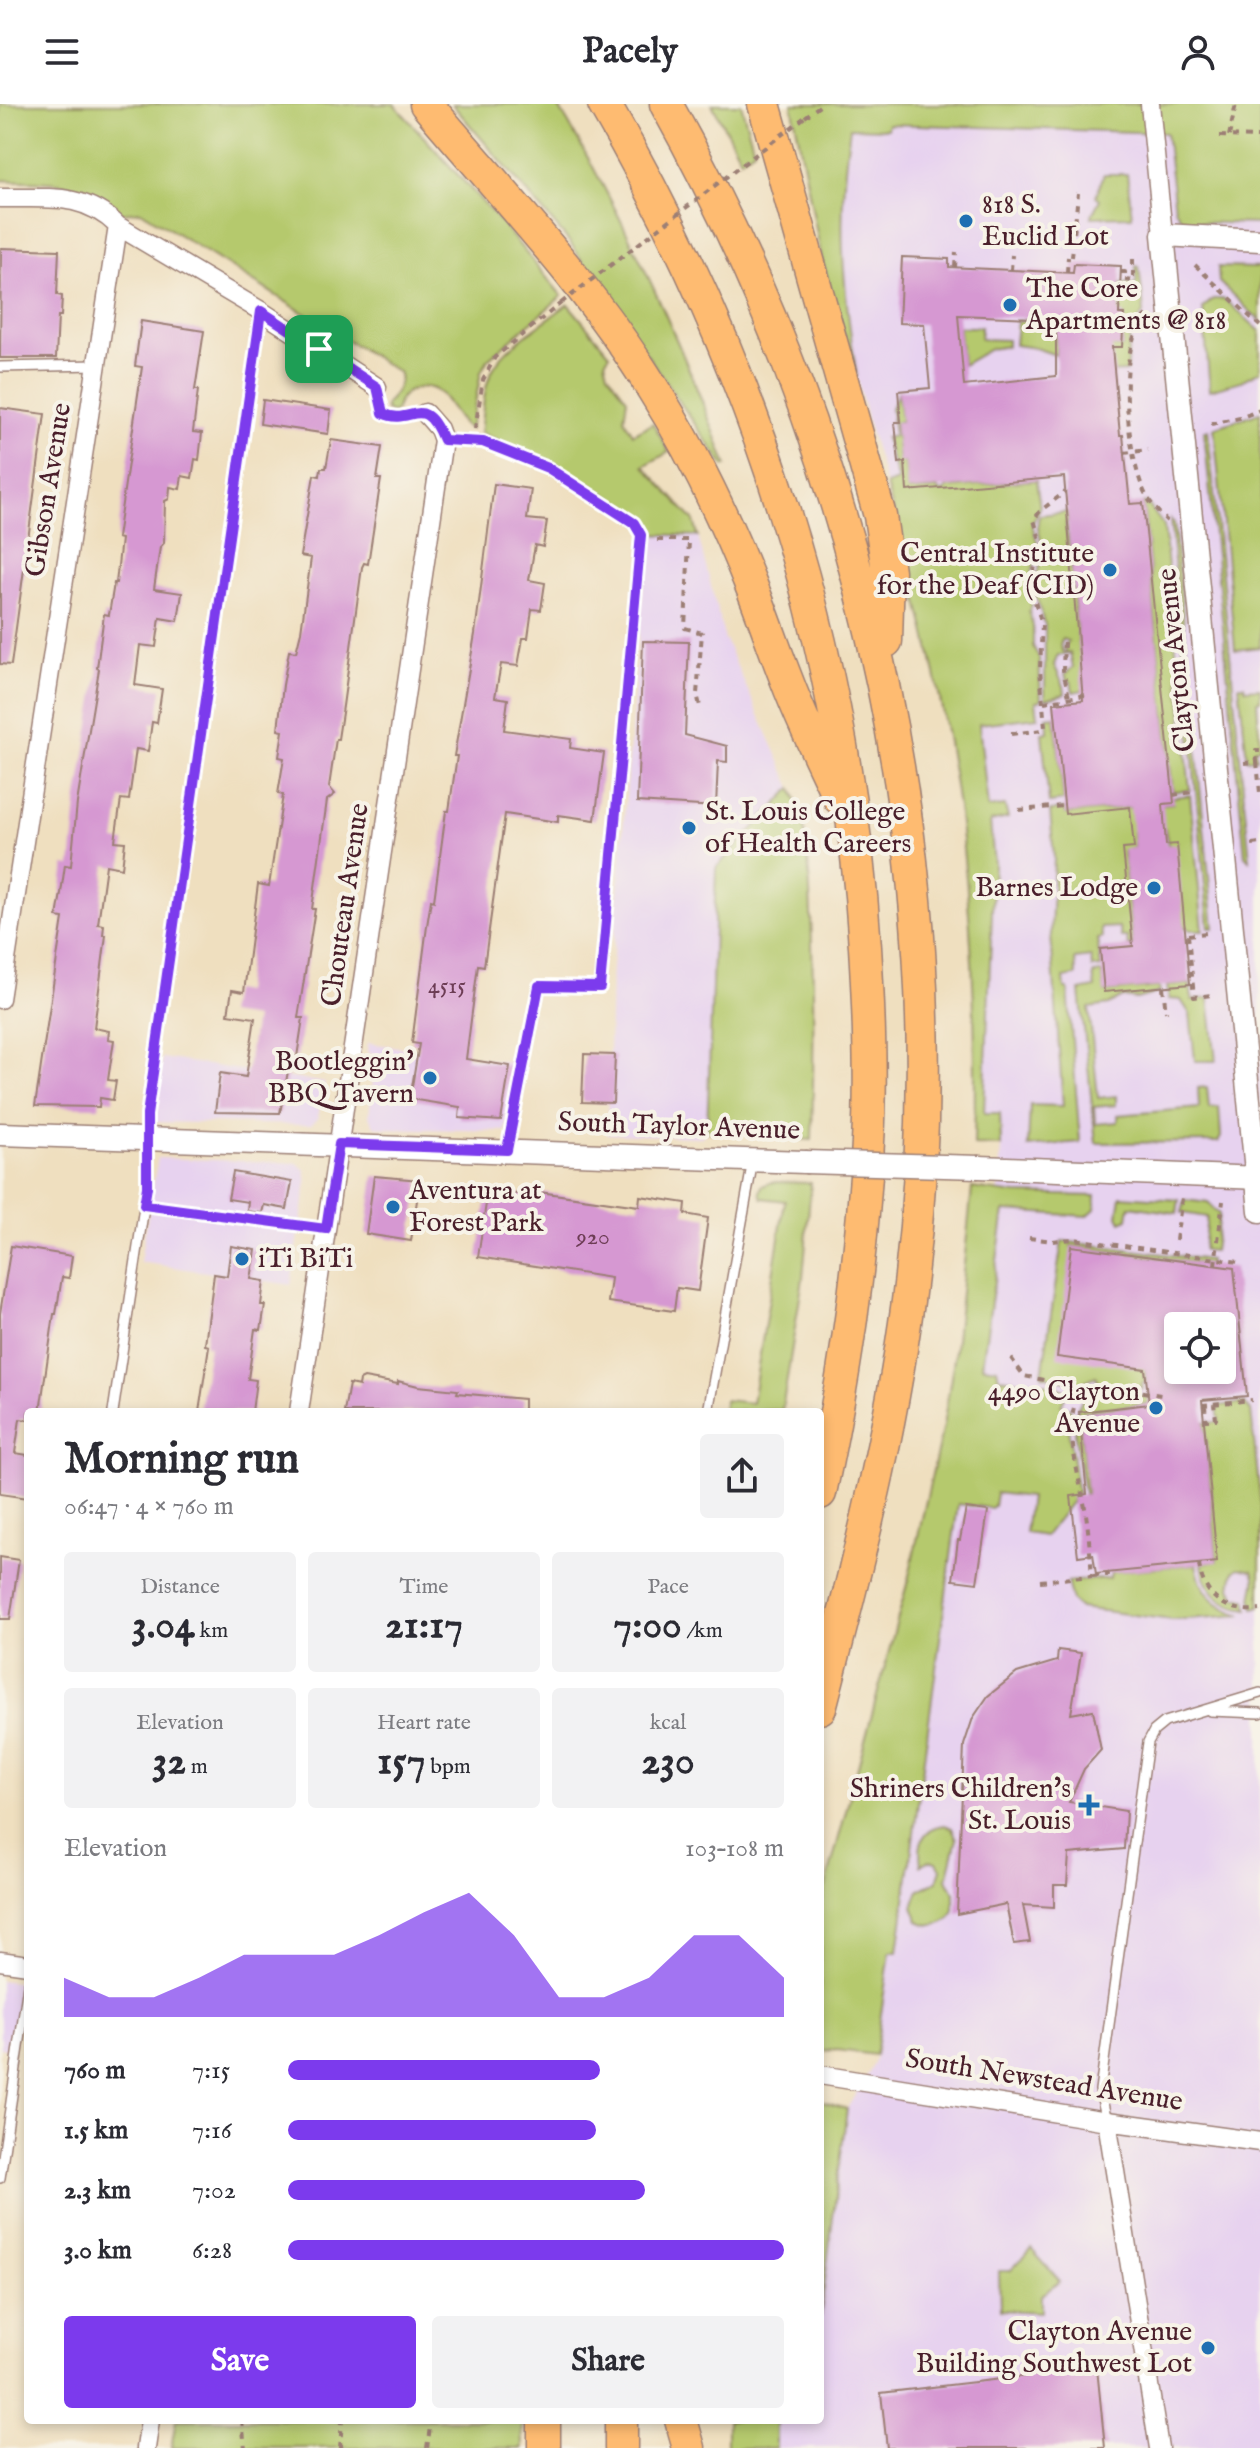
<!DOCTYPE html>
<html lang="en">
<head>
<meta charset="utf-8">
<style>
  :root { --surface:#fff; --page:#f2f2f3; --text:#2b2b33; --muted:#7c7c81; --accent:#7c3aed }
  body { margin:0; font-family:"IM FELL English",serif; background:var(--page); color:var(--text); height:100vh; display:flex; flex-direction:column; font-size:30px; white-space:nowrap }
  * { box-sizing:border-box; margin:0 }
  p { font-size:26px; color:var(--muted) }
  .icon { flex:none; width:44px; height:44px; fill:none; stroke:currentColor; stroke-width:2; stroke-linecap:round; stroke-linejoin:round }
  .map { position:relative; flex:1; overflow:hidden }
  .panel { position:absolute; left:24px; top:1304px; width:800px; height:1016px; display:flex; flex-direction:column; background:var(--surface); border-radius:8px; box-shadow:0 4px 12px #0003 }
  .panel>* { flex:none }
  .tools { position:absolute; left:1164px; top:1208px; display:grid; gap:16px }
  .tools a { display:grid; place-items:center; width:72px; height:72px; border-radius:8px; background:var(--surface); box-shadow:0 4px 12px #0003; font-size:40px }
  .pin { position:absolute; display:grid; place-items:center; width:68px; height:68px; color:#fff; margin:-34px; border-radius:16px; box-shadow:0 4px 12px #0006 }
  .round { display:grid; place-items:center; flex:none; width:84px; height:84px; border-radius:8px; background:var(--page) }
  .overview { display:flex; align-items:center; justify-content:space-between; height:136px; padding:0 40px }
  h1 { font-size:44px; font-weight:700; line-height:60px }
  .metrics { display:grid; grid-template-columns:repeat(3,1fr); gap:12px; height:136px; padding:8px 40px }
  .metrics div { display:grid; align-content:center; border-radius:8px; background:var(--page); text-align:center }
  .metrics b { font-size:40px; font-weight:700 }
  .metrics small { font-size:22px; font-weight:400 }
  .metrics p { font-size:22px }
  .chart { height:224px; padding:16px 40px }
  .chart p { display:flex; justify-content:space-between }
  .chart svg { width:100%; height:144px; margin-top:8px; fill:var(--accent); opacity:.7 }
  .button { display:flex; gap:16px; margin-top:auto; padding:16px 40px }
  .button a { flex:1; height:92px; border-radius:8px; background:var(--accent); color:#fff; font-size:32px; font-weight:700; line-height:92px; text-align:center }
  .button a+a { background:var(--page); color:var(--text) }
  ul { padding:0 40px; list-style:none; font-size:26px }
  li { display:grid; grid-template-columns:128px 96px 1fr; align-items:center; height:60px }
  li i { height:20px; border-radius:10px; background:var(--accent) }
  header { display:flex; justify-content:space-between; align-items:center; height:104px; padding:0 40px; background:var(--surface); font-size:36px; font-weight:700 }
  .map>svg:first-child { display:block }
</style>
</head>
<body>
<header><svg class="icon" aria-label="menu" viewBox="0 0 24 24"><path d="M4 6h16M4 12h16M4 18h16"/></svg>Pacely<svg class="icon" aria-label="person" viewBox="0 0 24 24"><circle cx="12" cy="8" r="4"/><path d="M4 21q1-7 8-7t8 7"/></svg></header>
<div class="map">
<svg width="1260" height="2344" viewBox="0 0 1260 2344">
  <rect width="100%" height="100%" fill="#f7f3e8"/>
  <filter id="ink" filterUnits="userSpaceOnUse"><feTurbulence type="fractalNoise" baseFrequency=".0125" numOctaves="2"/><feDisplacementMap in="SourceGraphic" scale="16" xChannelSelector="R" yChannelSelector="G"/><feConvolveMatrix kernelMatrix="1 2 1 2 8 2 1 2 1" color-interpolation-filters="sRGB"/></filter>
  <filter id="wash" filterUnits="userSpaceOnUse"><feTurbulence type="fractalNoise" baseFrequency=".006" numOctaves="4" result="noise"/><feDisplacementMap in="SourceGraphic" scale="32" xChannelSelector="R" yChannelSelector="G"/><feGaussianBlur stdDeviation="1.8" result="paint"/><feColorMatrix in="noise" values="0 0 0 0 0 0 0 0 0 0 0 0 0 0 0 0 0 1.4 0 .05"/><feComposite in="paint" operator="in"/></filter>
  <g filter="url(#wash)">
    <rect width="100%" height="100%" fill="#efdfbf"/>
    <path fill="#e7d2ef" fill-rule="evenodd" d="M792,0H1260V2344H776V2316H820V2138L843,2011L874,1960L890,1847L898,1848L998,1094L1001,1042L974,1041L975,905L971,815L964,748L943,608L909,460L869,323ZM1178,1222H1222V1266H1178Z
      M647,430L698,432L725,536L792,684L716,764L707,1028L701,1033L607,1030L611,878Z
      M368,939L516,959L505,1027L383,1024L374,1022L369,1012L376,951L367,949Z
      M162,954L325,979L318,1013L311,1021L154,1018Z
      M158,1054L296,1059L305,1066L307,1078L291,1181L140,1158Z
      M0,1876L21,1879L12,1946L0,1944Z"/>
    <path fill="#b5c96d" stroke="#80744c" stroke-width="2" d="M0,0H394L496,113L562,192L488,255L481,268L470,325C448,314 448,274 414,285C403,288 398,297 395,308L391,309L386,306L385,302C392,292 404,281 398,268L141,107L121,109C77,73 54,79 0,76Z
      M452,0H557C626,115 680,236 727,362H724L568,136Z
      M712,0H741L754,46L741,55Z
      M792,0H1260V120L1189,118L1181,114L1175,105L1166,29L888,20L887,25L850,24C836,113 843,185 857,273L822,156Z
      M1104,70H1127L1132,112L1091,113L1100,95L1096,92Z
      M1136,161L1139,162L1144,208L1134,223L1129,238L1126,268L1104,269L1105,242L1122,243L1124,211L1119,210L1120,180H1136Z
      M1218,163L1260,164V217L1219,178Z
      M1213,195H1224L1260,227V267L1241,277L1210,286L1203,204Z
      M568,200L610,250L605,257L608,269L627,295L624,315L633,330L653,319L669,348L644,362L694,417L698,432L647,430L646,420L631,405L551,358L480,329C483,309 483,285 492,267C504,241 546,218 568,200Z
      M1017,217L1056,219V251L1035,244L1015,241Z
      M959,223H981L980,235L1007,236V242L990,245L962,261Z
      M898,289L901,317L895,319L899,358H905L908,387L938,385L939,388L946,387V384L1036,376L1040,404L1032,420L1039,444L1028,480L1032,499L1029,508L1033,522V542L1039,554L1041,596L1036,597L1038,613L979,620L988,704L1005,702L1008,714L990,718L994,759L984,1009H1000L1001,1042L974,1041C978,895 970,749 942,605C928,529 907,455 886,381L898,377L885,334L894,332L891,304Z
      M1260,308V543L1235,546L1214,324Z
      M1208,326L1250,756L1245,752L1204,327Z
      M1143,399H1147L1164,422L1190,686L1173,688Z
      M1067,408L1068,418L1066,419C1067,434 1070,444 1072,460H1070L1073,472L1072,481L1084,586L1073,588L1071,577L1067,576L1065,570L1073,563L1070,549L1066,550L1064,542L1068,537L1062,535L1060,542L1064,551H1058L1054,561L1064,582L1065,590L1045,595V521L1033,483L1039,463L1047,452L1043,450C1044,436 1033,423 1040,411Z
      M1170,415L1174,419L1214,824H1209Z
      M1239,581H1244L1245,585L1260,584V596L1257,597L1260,643L1255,644L1256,654L1247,655Z
      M1055,612L1064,697L1049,699L1042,629L1048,628L1047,613Z
      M792,684C809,722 809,769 811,810C814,886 814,961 812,1036L780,1034L765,1029L707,1028L716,764Z
      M1190,691L1203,826H1190L1184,822L1165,725L1133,728L1134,744L1123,746L1133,841L1128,842L1127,833H1121L1119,823L1101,824L1102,834L1097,835L1101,863L1092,864L1091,853L1075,855L1076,872L1064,874L1065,885H1068L1080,1038L1028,1043L1030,1001L1063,1002L1051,831L1054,754L1050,707L1064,705L1066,710L1173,699V693Z
      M1102,869L1105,888L1159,883L1160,888L1137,895L1122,893L1109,901L1089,904L1098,994L1116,992V1001L1094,1003L1095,1020L1118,1018V1011L1199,1004L1198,984L1207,983L1209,1004L1219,1003L1221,1033L1218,1038L1096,1039L1080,887L1095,884L1093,870Z
      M1190,880L1192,896L1209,894L1216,957H1195L1190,910L1181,896L1169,895L1167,882Z
      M772,1078L811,1079L803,1174L782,1306L723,1308L725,1296L752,1299L785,1097L762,1094L760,1088L762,1082Z
      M972,1084L1016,1090L1096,1092L1095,1105L1087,1112L1004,1107L982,1262L997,1264L999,1274L1052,1280L1067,1288L1061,1301L1071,1305L1068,1323L1078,1391L1072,1392V1397L1045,1432L1025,1429L1030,1393L996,1389L994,1402L991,1404L958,1400L898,1848H890L875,1951L837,1946L820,1947V1804L908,1476L943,1322L954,1255Z
      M1121,1092L1179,1096L1177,1109L1130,1102L1128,1115L1121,1118L1118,1112Z
      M1185,1096L1208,1099L1219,1110L1214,1147L1203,1146L1207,1113L1182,1109Z
      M1062,1137L1209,1156V1161L1071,1142L1145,1265L1146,1278L1142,1279L1143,1285L1130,1280L1129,1282H1099L1096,1272L1079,1280L1042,1271Z
      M1102,1287L1118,1288V1291L1124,1292L1125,1289L1156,1294V1299L1079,1308L1087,1390H1084C1082,1365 1066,1317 1082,1296Z
      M1244,1299L1251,1307L1260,1394V1502L1254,1504C1248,1490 1260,1480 1253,1467L1239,1464L1234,1467L1231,1483L1236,1493L1246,1495L1248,1505C1221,1502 1205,1486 1202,1460L1217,1457L1204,1319L1219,1318L1217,1302Z
      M1196,1460C1200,1488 1216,1503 1242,1511L1172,1516L1080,1504L1072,1497L1067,1478L1110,1474L1111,1468Z
      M945,1721L952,1724L957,1735L947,1775L954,1789V1809C945,1822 933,1824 919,1817L913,1803L919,1786L937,1777L941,1765L937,1758C931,1756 926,1756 921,1761C918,1741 921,1724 945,1721Z
      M820,1997L847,2005L820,2213Z
      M1031,2145L1060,2177L1041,2192V2208L1000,2206L999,2167H1010Z
      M176,2316H522L523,2344H171Z
      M727,2316H776V2344H727Z"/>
    <g id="blocks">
      <path fill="#d698d2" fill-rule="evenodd" d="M1,144L59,146L57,191L62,192L61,212H58L56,254H0Z
        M902,153L949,155V163L1073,169L1074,160L1121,162L1119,210H1124L1122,243H1112L1120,331H1123L1130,400L1143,399L1174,699L1163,700L1166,741L1177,740L1190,880L1104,888L1100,845L1133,842L1123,745L1134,744L1130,703L1065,710L1054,599L1083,596L1064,373L907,387L905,358L899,359L895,318H901L898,287L930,284L924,220L899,219ZM958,211L1056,215V272L964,282Z
        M141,217L204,227L195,286H198L193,328L202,329L199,356L195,355L192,374L182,372L180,385L170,383L169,395L165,397L164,439L160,443L154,485L182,489L178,517L160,514L156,543L140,541L135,581L162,585L157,619L152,618L148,647L136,645L129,696L121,695L115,737L125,738L122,764L106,761L98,820L104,821L103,831H106L94,924L109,927L108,935L114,936L108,976L116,977L113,996L100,994L99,1003L35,1002L63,814L57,813L61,789L65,761L71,762L77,699L99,565L97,564L104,510L109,511L114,479H116L121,435L117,434L142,263L135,262Z
        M263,296L331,306L328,330L260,320Z
        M0,304L45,310L11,561L0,560Z
        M331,336L382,343L377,375H381L368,460L364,459L362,463L343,602L338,635H336L329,683L335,690L327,696L312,805H315L298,914H303L297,953L291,952L280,1009L215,1008L220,969L246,973L255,914L228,910L232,886L244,888L258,780L269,782L283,691L278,690L284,654L279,653L283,627L278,626L283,581L289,547L296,548L301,528L311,454L300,452L314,371L320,372L321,364H326Z
        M494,380L531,385L527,415L547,417L543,443L535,441L529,476L545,479L541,506L532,505L528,534H523L518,562L501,560L495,593L508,595L504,626L571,635L570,644L604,649L595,716L558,711V718L505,710L484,862L478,861L466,955L510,962L501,1017L459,1014L460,1003L410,995L419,940L412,939L427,822L431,796L434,797L446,707H449L457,652H454L475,530Z
        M643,537L689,538L685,631L727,642V658L718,657L716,703L637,698Z
        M584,950L615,951L613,999L582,998Z
        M233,1068L292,1078L287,1105L264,1101L262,1109L247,1107L248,1098L228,1095Z
        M374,1072L420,1076L411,1137L366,1130Z
        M488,1086L539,1093V1088L639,1102L640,1092L686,1099L685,1110L708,1114L698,1187L677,1184L674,1207L608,1198L611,1174L478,1153Z
        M11,1142L72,1152L69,1174L62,1173L56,1210H54L40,1308H28V1316L20,1315L15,1349L28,1351V1394L0,1390V1209Z
        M231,1142L256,1146L251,1175L264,1177L261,1201H265L261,1226L255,1225L248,1275L256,1276L252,1308H199L209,1242L205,1241L214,1170L227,1172Z
        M1071,1142L1234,1164L1247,1292L1202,1296L1217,1458L1096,1470L1093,1450L1078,1452L1071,1392L1087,1390L1079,1308L1149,1300L1145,1265L1057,1253ZM1178,1222H1222V1266H1178Z
        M364,1274L398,1280V1277L418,1282L458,1286L457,1289L524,1295V1308H344L349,1280L359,1282L360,1276Z
        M966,1404L988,1407L977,1479L953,1476L958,1436H960Z
        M0,1453L19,1456L10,1515H0Z
        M1058,1546L1081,1549L1071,1610L1093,1606L1101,1646L1084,1665L1069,1698L1126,1707L1124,1745L1069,1750L1067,1781H1054V1803L1023,1801L1030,1838L1014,1840L1006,1800L957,1810L964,1641L973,1614L988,1592L1017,1569L1057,1557Z
        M1097,2264L1105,2344H887L881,2289Z"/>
    </g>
  </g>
  <g filter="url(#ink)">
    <use href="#blocks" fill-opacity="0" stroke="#9c7f75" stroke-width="2"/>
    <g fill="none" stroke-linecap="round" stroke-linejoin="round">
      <g stroke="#9c7f75" stroke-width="12">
        <path id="service" d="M0,263L97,261
          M443,336L483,338L548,364L634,419L641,431L600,883L539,882L507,1046
          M144,1101L326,1125
          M113,1308L147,1083V1011L261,207
          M708,1308L753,1056
          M1210,1607L1260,1609
          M1107,2017L1100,1986L1148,1638L1154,1627L1165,1618L1260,1589
          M0,2074L28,1881"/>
      </g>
      <g stroke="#9c7f75" stroke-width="21">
        <path id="minor" d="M1150,0L1163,131
          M0,94C46,95 83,87 118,122L261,207L377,283
          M0,895L118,122
          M299,1308L443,336L439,325L425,309
          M0,1857L28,1861
          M820,1971L1107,2017L1260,2038
          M1107,2017L1159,2344
          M146,2344L150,2316"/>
      </g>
      <g stroke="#9c7f75" stroke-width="25">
        <path id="tertiary" d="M1260,136L1163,131L1260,1107
          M0,1030L805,1058
          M979,1063L1260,1074"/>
      </g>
      <g stroke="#9c7f75" stroke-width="35">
        <path id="motorway" d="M426,0C505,93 589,181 653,285C693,348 726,417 753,486C765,516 775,547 787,577C802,617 821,655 839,694
          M604,0C754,258 846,544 865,843C869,908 872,974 868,1038C862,1157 845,1273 820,1389
          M666,0C868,362 961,784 908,1197C890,1335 855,1469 820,1604
          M764,0L880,412L888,467L886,537
          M544,2316V2344
          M621,2316V2344
          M681,2316L689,2344"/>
      </g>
      <path stroke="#9c7f75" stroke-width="4" stroke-dasharray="6 6" stroke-linecap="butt" d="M805,13L822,0
        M1220,32L1260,33
        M1229,32L1236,0
        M1072,153L1078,89
        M1195,161L1260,222
        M955,163L956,148
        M1011,166L1012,151
        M1067,168L1068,153
        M1121,168H1125V176L1133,177V155
        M1147,211C1115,241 1127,344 1142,382C1147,396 1157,407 1167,417
        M380,303C386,314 396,315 407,310
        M1211,320L1240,314L1260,306
        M475,325L483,276L495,253L561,199
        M1124,349L1148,346
        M657,436H689L685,524L702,529L697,590L700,602
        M1064,538L1063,566L1069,593
        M1044,598L1085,591
        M1011,630L1042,626L1045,624L1040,565L1042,520L1030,482L1041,439L1034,416L1040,407L1065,388
        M1257,658L1260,689
        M1244,659L1257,658L1256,647H1260
        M1173,691L1193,688
        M1019,706L1064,702
        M1252,740L1260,739
        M1188,831L1194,893L1212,891
        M1188,831L1206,829
        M1163,883L1166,908
        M1029,1134L1052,1137L1073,1135L1239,1158
        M1176,1136L1182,1094
        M1215,1161L1223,1097
        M1011,1254L1024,1272L1064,1280L1083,1290
        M1202,1301L1252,1296
        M1205,1301L1206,1316L1216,1315L1214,1300
        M1199,1460C1203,1494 1227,1509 1260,1506
        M1093,1472L1108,1471L1107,1468
        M1040,1477L1092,1472C1090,1450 1089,1427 1085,1404C1081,1380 1059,1308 1082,1291C1102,1276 1138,1288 1161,1291
        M242,2316L245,2344
        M340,2344L342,2316
        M427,2344L431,2316"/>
      <use href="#service" stroke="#fff" stroke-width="9"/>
      <use href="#minor" stroke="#fff" stroke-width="18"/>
      <use href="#tertiary" stroke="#fff" stroke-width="22"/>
      <use href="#motorway" stroke="#febb71" stroke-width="32"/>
      <g stroke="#9c7f75" stroke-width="25" stroke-linecap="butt">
        <path id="tertiary-bridge" d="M805,1058L979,1063"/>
      </g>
      <path stroke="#9c7f75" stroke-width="4" stroke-dasharray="6 6" stroke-linecap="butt" d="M561,199L805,13"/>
      <use href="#tertiary-bridge" stroke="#fff" stroke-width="22"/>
    </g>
  </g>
  <g fill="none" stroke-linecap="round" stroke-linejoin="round" filter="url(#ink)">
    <g stroke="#fff" stroke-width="16">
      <path id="route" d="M261,207L377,283L383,309C411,324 423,286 443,336L483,338L548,364L634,419L641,431L600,883L539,882L507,1046L339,1040L326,1125L144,1101L147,1083V1011Z"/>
    </g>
    <use href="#route" stroke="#7c3aed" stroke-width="10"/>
  </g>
  <g fill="#1f6fb2" stroke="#f7f3e8" stroke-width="3">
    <circle cx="966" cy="117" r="8"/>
    <circle cx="1010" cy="201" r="8"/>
    <circle cx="1110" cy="466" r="8"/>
    <circle cx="689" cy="724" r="8"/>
    <circle cx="1154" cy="784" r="8"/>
    <circle cx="430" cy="974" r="8"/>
    <circle cx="393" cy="1103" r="8"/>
    <circle cx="242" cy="1155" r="8"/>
    <circle cx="1156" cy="1304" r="8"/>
    <path d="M1085 1689h8v8h8v8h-8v8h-8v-8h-8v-8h8z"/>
    <circle cx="1208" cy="2244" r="8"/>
  </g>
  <g text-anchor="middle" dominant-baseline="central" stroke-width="8" stroke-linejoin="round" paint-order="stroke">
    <g font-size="24" fill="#6d3d55">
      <text x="447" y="882">4515</text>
      <text x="593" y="1133">920</text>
    </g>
    <g font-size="28" fill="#4a1f2b" stroke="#f7f3e8" text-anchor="end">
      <text x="982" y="101" text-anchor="start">818 S.<tspan x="982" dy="32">Euclid Lot</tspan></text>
      <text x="1026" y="185" text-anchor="start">The Core<tspan x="1026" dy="32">Apartments @ 818</tspan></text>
      <text x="1094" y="450">Central Institute<tspan x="1094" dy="32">for the Deaf (CID)</tspan></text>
      <text x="705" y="708" text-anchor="start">St. Louis College<tspan x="705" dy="32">of Health Careers</tspan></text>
      <text x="1138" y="784">Barnes Lodge</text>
      <text x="414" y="958">Bootleggin'<tspan x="414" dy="32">BBQ Tavern</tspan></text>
      <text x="409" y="1087" text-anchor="start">Aventura at<tspan x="409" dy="32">Forest Park</tspan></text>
      <text x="258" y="1155" text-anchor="start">iTi BiTi</text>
      <text x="1140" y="1288">4490 Clayton<tspan x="1140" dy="32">Avenue</tspan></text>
      <text x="1071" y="1685">Shriners Children's<tspan x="1071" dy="32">St. Louis</tspan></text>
      <text x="1192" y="2228">Clayton Avenue<tspan x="1192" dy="32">Building Southwest Lot</tspan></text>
    </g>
    <g font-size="28" fill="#4a1f2b" stroke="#f7f3e8">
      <text transform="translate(49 386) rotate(-81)">Gibson Avenue</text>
      <text transform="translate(1177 556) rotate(-96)">Clayton Avenue</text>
      <text transform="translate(346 801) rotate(-82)">Chouteau Avenue</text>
      <text transform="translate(679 1023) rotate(2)">South Taylor Avenue</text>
      <text transform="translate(1044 1977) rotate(9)">South Newstead Avenue</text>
    </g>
  </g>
</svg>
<div class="tools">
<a><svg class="icon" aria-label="locate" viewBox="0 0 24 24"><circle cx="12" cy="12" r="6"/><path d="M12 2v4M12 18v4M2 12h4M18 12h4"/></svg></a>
</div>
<div class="pin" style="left:319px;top:245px;background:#1e9e55"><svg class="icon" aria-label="arrive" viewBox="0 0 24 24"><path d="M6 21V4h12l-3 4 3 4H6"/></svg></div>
<section class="panel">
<div class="overview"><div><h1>Morning run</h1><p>06:47 · 4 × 760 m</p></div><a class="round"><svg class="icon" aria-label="share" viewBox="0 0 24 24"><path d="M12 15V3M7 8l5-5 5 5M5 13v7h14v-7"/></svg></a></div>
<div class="metrics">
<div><p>Distance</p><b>3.04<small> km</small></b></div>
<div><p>Time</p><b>21:17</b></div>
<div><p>Pace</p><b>7:00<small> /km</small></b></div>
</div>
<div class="metrics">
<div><p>Elevation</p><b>32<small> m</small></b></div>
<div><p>Heart rate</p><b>157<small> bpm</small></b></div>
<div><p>kcal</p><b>230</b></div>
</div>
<div class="chart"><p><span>Elevation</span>103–108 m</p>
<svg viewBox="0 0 160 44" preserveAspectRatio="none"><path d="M0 44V32L10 38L20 38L30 32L40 25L50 25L60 25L70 19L80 12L90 6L100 19L110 38L120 38L130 32L140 19L150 19L160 32V44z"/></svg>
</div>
<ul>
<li><b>760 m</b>7:15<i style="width:63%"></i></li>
<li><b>1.5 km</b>7:16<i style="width:62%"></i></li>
<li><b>2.3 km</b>7:02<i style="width:72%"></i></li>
<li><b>3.0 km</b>6:28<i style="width:100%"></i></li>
</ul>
<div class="button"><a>Save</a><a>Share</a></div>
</section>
</div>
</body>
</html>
